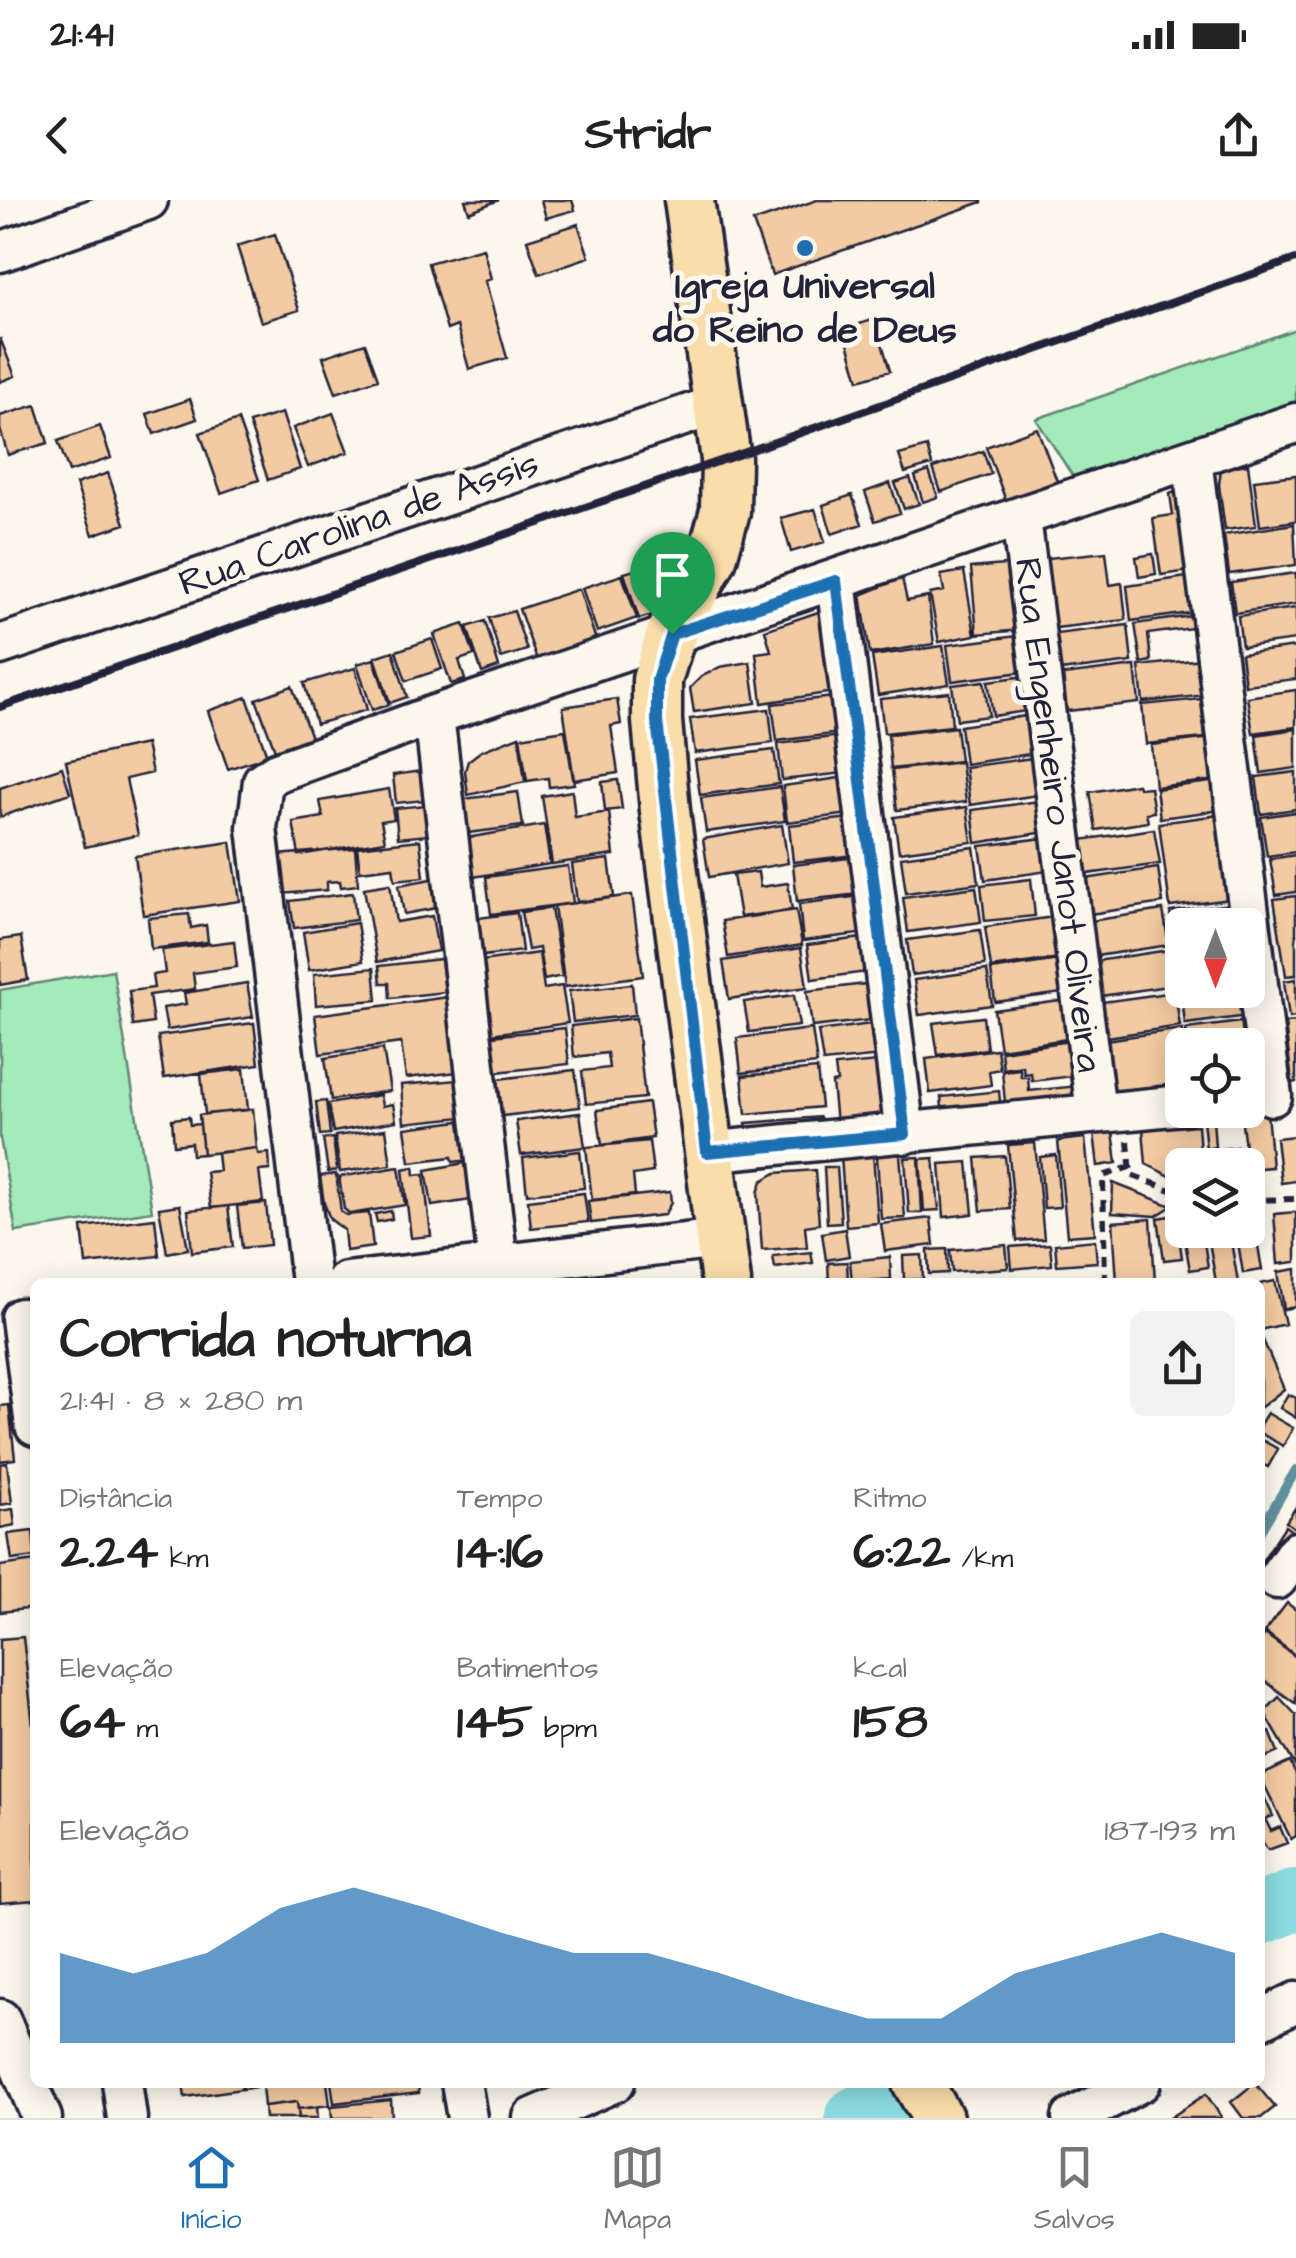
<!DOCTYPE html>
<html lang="pt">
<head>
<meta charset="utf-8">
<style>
  :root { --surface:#fff; --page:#f2f2f2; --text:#222; --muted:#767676; --line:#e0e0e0; --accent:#1f6fb2 }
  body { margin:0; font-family:"Architects Daughter",sans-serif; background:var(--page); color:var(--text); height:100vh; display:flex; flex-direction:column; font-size:38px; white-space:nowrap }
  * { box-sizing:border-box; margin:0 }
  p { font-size:32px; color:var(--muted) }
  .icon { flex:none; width:55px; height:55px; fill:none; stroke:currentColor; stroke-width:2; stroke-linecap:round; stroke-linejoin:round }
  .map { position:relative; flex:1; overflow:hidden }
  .side { position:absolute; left:30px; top:1078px; width:1235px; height:810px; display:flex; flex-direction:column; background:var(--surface); border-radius:15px; box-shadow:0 5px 25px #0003 }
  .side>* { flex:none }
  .needle { width:65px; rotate:180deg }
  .buttons { position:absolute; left:1165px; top:708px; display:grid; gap:20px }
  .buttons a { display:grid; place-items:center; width:100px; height:100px; border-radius:15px; background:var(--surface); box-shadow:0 5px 25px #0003; font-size:50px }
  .pin { position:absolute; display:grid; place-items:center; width:85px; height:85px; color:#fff; margin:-102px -42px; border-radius:50% 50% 50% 0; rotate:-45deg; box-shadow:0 0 10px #0007 }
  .pin .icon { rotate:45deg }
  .round { display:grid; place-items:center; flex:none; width:105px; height:105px; border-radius:15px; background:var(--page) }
  .headline { display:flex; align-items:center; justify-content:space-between; height:170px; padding:0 30px }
  h1 { font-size:55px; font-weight:700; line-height:75px }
  .stats { display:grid; grid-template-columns:repeat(3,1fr); gap:15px; height:170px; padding:10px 30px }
  .stats div { display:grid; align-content:center }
  .stats b { font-size:50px; font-weight:700 }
  .stats small { font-size:28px; font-weight:400 }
  .stats p { font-size:28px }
  .chart { height:280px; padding:20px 30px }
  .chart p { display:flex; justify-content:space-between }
  .chart svg { width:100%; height:180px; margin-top:10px; fill:var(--accent); opacity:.7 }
  .status { display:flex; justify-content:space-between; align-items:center; height:70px; padding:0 50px; background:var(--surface); direction:ltr }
  .status svg { height:28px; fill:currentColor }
  header { display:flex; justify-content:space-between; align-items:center; height:130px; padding:0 30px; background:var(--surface); font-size:45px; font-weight:700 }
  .tab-bar { display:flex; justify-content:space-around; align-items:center; height:140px; border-top:2px solid var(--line); background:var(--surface); font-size:28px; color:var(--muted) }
  .tab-bar a { display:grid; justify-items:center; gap:5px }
  .tab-bar .current { color:var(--accent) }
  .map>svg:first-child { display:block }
</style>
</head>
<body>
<div class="status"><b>21:41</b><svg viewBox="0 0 49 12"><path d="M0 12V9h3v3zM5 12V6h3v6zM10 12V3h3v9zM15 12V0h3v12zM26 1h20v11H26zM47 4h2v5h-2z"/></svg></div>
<header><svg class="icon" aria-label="back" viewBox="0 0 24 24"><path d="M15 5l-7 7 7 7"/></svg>Stridr<svg class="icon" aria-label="share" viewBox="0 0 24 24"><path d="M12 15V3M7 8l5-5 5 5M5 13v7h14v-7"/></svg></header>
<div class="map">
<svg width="1296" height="1918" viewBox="0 0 1296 1918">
  <rect width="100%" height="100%" fill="#fbf7ec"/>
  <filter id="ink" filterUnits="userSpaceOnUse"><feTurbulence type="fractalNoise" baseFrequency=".01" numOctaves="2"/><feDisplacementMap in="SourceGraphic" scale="20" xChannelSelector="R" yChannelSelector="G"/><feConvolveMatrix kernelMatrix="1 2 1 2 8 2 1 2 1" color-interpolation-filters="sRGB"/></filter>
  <g filter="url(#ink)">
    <path fill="#a3ebb8" stroke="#62867a" stroke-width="2.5" d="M1296,129V204L1077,283L1036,219Z
      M113,770L152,1011L16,1032L0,938V790Z"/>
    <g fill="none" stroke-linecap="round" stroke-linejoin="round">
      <path stroke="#60929e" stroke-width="10" d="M1260,1331L1296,1270
        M850,1918L879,1882"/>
      <path stroke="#8adce0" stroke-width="62" d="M1260,1714L1296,1700
        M856,1918L922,1882"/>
    </g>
    <path fill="#f3cba2" stroke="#22223b" stroke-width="2.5" d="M465,0H499L469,12Z
      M541,0H572L575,10L546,18Z
      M817,0H982V2L772,75L753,22Z
      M578,24L589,57L539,74L527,40Z
      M275,34L299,110L261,122L237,46Z
      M483,48L491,79L485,81L507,158L469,169L457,126L447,130L428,63Z
      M875,119L890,171L859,180L844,129Z
      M0,138L15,176L0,182Z
      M365,143L378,179L336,193L323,157Z
      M190,199L197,219L154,234L147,214Z
      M36,205L48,243L8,255L0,229V216Z
      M282,213L300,269L268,280L249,223Z
      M333,213L348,252L308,267L293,228Z
      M238,220L259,280L221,293L200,233Z
      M100,226L111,258L69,272L58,241Z
      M1037,228L1057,281L1006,301L986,247Z
      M927,247L932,265L905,273L899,255Z
      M983,251L991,274L941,292L933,268Z
      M1248,264L1256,326L1225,330L1219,285L1221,268Z
      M929,271L938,297L923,302L915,276Z
      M108,273L125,324L93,335L76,284Z
      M1296,275V321L1260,326L1254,280Z
      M910,278L919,304L904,309L895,283Z
      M890,283L900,313L875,321L865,292Z
      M1186,287L1197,370L1161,375L1153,318L1173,315L1170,294Z
      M852,295L862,324L832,334L823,305Z
      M815,309L825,342L791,352L781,318Z
      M1294,324L1296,365L1229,374L1224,335Z
      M1106,352L1110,385L1122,383L1126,420L1055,428L1047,358Z
      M1153,354L1156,374L1139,377L1136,357Z
      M681,355L689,381L666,388L658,362Z
      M1015,364L1021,430L977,434L971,368Z
      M642,368L656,414L639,419L624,373Z
      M964,371L975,435L939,442L930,394L944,391L941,375Z
      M1296,373V404L1235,413L1231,382Z
      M622,375L637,418L597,432L582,388Z
      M1200,375L1205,411L1131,421L1127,386Z
      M902,378L907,401L928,397L934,444L870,454L861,395Z
      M579,389L596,440L537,460L519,409Z
      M1296,408V440L1242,447L1238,416Z
      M827,409L840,491L762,503L756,453L771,451L765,430Z
      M514,411L527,450L501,458L489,418Z
      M1206,414L1207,426L1148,434L1151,461L1141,463L1135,424Z
      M485,421L499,467L482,473L467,427Z
      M464,424L474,455L459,460L465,480L451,484L434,434Z
      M1128,425L1132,462L1060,471L1056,434Z
      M1025,435L1030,471L952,481L947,445Z
      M432,439L442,469L406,481L396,451Z
      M943,446L949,484L878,495L872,456Z
      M1296,447V479L1245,485L1241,454Z
      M393,451L407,497L390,503L375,457Z
      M1211,458L1216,494L1143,502L1139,466Z
      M374,459L389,505L372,510L357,464Z
      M750,462L756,503L694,512L690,488L701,477L720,467Z
      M1135,466L1139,503L1067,511L1063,475Z
      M355,468L367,510L316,524L304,483Z
      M1026,476L1032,510L993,516L988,481Z
      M984,481L989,516L957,520L952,485Z
      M292,486L312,540L276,553L256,499Z
      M1296,490V527L1253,533L1247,497Z
      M949,492L952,526L884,533L880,499Z
      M843,496L848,532L777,541L772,504Z
      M247,497L267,556L228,569L208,511Z
      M617,499L621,524L611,526L618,573L574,580L563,507Z
      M1201,499L1205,538L1146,544L1142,505Z
      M769,509L773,543L695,553L690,519Z
      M1032,515L1037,553L965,564L960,526Z
      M956,527L960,561L891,569L888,535Z
      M1296,529V568L1261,573L1256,535Z
      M565,530L574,584L549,587L548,578L527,581L520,537Z
      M848,535L853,572L782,580L778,544Z
      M519,536L525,582L468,595L465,571L468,561L481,551Z
      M1221,537L1226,579L1155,587L1151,545Z
      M146,544L152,573L126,579L138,635L85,647L66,561Z
      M774,550L779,584L700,595L695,560Z
      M1040,557L1045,594L970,605L965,567Z
      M961,562L966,602L897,610L892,570Z
      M62,567L70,593L0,617V588Z
      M422,571L425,600L396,603L393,575Z
      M1296,572V609L1261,614L1256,577Z
      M854,576L858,613L787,622L783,586Z
      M618,580L622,609L605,611L602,582Z
      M1226,580L1229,609L1160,618L1156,589Z
      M1137,584L1139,588L1150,587L1154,612L1146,613L1148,622L1096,630L1090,592Z
      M780,587L785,621L706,632L701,598Z
      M389,589L394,619L381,621L385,641L299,655L293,622L323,617L320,601Z
      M572,591L575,617L609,612L614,655L552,664L542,596Z
      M518,592L523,626L460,634L456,600Z
      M1047,600L1052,631L976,643L972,610Z
      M426,605L429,635L398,638L395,608Z
      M967,607L972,642L899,652L894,617Z
      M1296,612V652L1267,656L1261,617Z
      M1219,615L1238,698L1170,707L1159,623Z
      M859,617L864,654L793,662L789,625Z
      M544,625L550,664L473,677L466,638Z
      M782,625L788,663L709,677L703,639Z
      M1154,629L1160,664L1087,674L1081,640Z
      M1044,638L1048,671L985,680L980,646Z
      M420,640L424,677L395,680L393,667L360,671L357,647Z
      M231,642L240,701L143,715L135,656Z
      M974,647L979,683L906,693L901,657Z
      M355,648L358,685L341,687L340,681L327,682V690L281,694L278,655Z
      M1296,655V692L1276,695L1270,659Z
      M864,656L868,693L797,701L793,665Z
      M609,659L614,697L577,702L572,664Z
      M568,666L573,703L491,714L486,677Z
      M1158,668L1163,703L1090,714L1085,679Z
      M758,672L760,687L788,683L792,710L740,717L733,675Z
      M437,678L442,707L404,714L399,685Z
      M1031,679L1035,716L985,721L981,685Z
      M390,684L396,722L432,716L438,751L377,762L364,688Z
      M976,687L981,722L908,732L903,697Z
      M353,693L356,720L294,728L290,701Z
      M632,695L643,776L565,787L554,706Z
      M869,695L874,732L803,741L799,704Z
      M1296,696V775L1286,776L1274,699Z
      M1230,704L1240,725H1182V744L1174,745L1170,712Z
      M551,708L562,776L544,780L539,748L528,750L521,712Z
      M796,710L802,745L728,757L722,721Z
      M1163,710L1169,745L1096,756L1090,721Z
      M517,713L522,751L483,756L478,718Z
      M189,714L191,728L206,725L208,742L151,749L148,718Z
      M1060,716L1066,757L991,768L985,727Z
      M357,723L363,761L309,770L303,732Z
      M980,730L985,765L912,775L907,740Z
      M21,737L28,780L0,785V740Z
      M862,738L867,772L812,779L807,745Z
      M234,741L237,767L193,773L195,789L149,795L153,823L133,826L129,791L154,788L152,775L165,773L162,750Z
      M801,748L807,787L729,799L723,761Z
      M1182,748V784L1178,785L1174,749Z
      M1169,750L1174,785L1101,796L1096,761Z
      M539,753L544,789L562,786L568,823L491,834L481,761Z
      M441,759L445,792L390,798L389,783H381L379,766Z
      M1066,759L1070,792L995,802L991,770Z
      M374,768L377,800L316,805L314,774Z
      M987,770L992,805L919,815L914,780Z
      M1296,779V817L1289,818L1284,781Z
      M247,783L253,817L167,830L163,808L186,804L184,793Z
      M874,783L879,819L812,827L807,791Z
      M632,784L635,815L573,822L569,791Z
      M1181,788L1245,790L1248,816L1185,824Z
      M1175,792L1180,826L1107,837L1102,802Z
      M794,795L799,826L749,832L744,802Z
      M448,797L458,872L406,878L401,843L320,854L315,815Z
      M1075,799L1080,837L1000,849L994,810Z
      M983,817L987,849L938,855L933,823Z
      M636,818L645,898L586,904L582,871L609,868L607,853L574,857L571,826Z
      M1249,821L1257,883L1248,884V845H1188L1186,829Z
      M1296,822V882L1292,883L1285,823Z
      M254,823L259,864L164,878L158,836Z
      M879,823L882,856L823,862L818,831Z
      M565,828L569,864L496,872L492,836Z
      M812,829L817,864L741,873L737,838Z
      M1182,829V892L1115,902L1106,840Z
      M1077,840L1081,875L1032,881L1031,873L1024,874L1023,866L1003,869L1001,851Z
      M383,849L390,891L331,900L325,858Z
      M997,849L1000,869L989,871L991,885L930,893L926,859Z
      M887,861L892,917L836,923L832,883L837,882L835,866Z
      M244,869L248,910L205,914L201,874Z
      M817,869L821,907L746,914L742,876Z
      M1020,869L1021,877H1028L1029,891L1078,886L1080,904L1006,912L1002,871Z
      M575,870L580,907L502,916L498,879Z
      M469,879L473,916L404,923L401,885Z
      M999,891L1001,911L943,917L941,897Z
      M380,895L382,906L393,904L396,921L333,932L328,904Z
      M326,901L330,934L320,935L316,902Z
      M648,903L653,938L602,945L597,910Z
      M253,909L257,948L203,954L199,915Z
      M580,913L585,947L521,955L516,921Z
      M1267,913L1272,967L1248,969L1241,916Z
      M189,917L190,925L200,924L203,954L192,955L191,943L174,945L172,919Z
      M820,917L821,936L748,942L746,923Z
      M475,919L480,959L453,962L452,957L410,962L405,928Z
      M1203,919H1213L1215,947L1206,949Z
      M1198,925L1201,965H1182V982L1146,964L1143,929Z
      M386,929L391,965L340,972L335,936Z
      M1113,931L1117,963L1098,966L1094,933Z
      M1296,936V981L1281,983L1276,938Z
      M333,938L337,970L328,972L323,939Z
      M1085,938L1095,1034L1067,1036L1058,941Z
      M649,941L653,972L633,975L635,995L592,1000L586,947Z
      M1035,943L1044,1039L1017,1041L1008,945Z
      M1237,947L1239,965H1206L1204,951Z
      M257,948L258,954L269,953L270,970L259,971L263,1002L211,1008L206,972L219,971L217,953Z
      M580,951L584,988L527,994L523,958Z
      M873,953L878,1023L846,1026L841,956Z
      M900,954L905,1018L881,1019L877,956Z
      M1056,955L1060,1007L1044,1008L1040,957Z
      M1005,956L1010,1009L981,1011L976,958Z
      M919,957L922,1013H909L905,958Z
      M934,958L939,1010L924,1011L920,959Z
      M968,962L973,1014L944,1017L940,964Z
      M465,963L471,1000L432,1006L426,970Z
      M399,967L405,1005L350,1014L344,1009L339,977Z
      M414,967L415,975L424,974L431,1036L411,1038L403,969Z
      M824,967H837L841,1022L827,1023Z
      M815,970L819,1024L805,1026L807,1047L762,1050L758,993L762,981L776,973Z
      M336,974L341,1012L346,1015L369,1013L373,1047L346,1051L344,1030L330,1019L324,1003L320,976Z
      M1113,983L1172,1006L1156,1016L1112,1013Z
      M670,992L671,1003L664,1015L591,1023L588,1001Z
      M584,993L588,1022L531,1028L528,1000Z
      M266,1003L270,1045L242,1048L237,1006Z
      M180,1005L188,1049L167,1053L159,1008Z
      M228,1006L233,1047L192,1052L188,1010Z
      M1248,1009H1252L1262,1070L1243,1073L1236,1030H1248Z
      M391,1011L392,1019L377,1022L375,1014Z
      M1296,1012V1062L1278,1064L1274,1014Z
      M1176,1015L1182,1058L1164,1060L1158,1018Z
      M155,1018L159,1056L86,1064L82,1027Z
      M931,1018L934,1045L885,1051L881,1024Z
      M1151,1019L1155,1082H1117L1113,1022Z
      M845,1029L849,1056L826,1060L822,1033Z
      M1183,1030H1202L1208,1067L1190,1070Z
      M1207,1030H1229L1238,1082H1216Z
      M1095,1040L1097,1062L1057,1065L1055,1044Z
      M1050,1044L1052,1065L1012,1069L1010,1047Z
      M1006,1045L1008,1068L952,1072L950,1050Z
      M947,1049L948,1073L929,1074L928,1050Z
      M811,1052L813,1063L775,1068L773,1056Z
      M922,1055L923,1079L904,1080L903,1056Z
      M890,1057L891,1079L852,1082L850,1061Z
      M847,1062L848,1082H829L828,1063Z
      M1296,1069V1107L1284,1109L1278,1072Z
      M1275,1081L1285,1124L1260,1130V1084Z
      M1260,1133L1284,1189L1260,1208Z
      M1288,1194L1296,1198V1218L1280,1208Z
      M9,1205L15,1259L0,1261V1206Z
      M1267,1213L1293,1228L1283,1246L1260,1233V1224Z
      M1260,1239L1278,1249L1268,1267L1260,1263Z
      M7,1263L12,1303L0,1305V1264Z
      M1296,1307V1329L1286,1322Z
      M13,1309L15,1325L0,1328V1311Z
      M1285,1326L1296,1334L1260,1386V1364Z
      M33,1331L35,1357L12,1360L8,1334Z
      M35,1361V1408L0,1412V1366Z
      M1287,1403L1296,1410V1456L1265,1432Z
      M1265,1434L1296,1457V1504L1260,1477V1441Z
      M23,1437L35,1543V1700L0,1703V1439Z
      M1279,1497L1296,1515V1567L1264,1512Z
      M1270,1532L1278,1552L1260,1560V1536Z
      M1290,1562L1296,1575V1636L1291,1639L1260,1576Z
      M1260,1588L1273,1616L1265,1619L1271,1631L1280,1627L1287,1643L1268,1650L1260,1640Z
      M162,1882H241L242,1889L185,1897L183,1884L162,1886Z
      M242,1882H327L330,1905L298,1909L297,1902L264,1906L262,1886L243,1889Z
      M331,1882H418L419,1893L334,1903Z
      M1255,1883L1275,1907L1261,1918H1243L1231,1902Z
      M1206,1894L1222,1918H1170Z
      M391,1900L392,1918H332L331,1906Z
      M297,1902L299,1918H265L264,1906Z
      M317,1907L318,1918H299L298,1909Z"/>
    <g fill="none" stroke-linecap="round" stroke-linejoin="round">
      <g stroke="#22223b" stroke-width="45">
        <path id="minor" d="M0,52L148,0
          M1192,259L1272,896
          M1021,318L1096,912
          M836,381L905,934
          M0,445L719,204
          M434,515L498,1063
          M707,952L1182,905
          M311,1082L257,628L263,581L277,572L434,515L1296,223
          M346,1082L719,1039
          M21,1118L35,1226
          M1277,1379L1296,1352
          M0,1819L42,1918
          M1260,1820L1296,1802
          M122,1882L127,1918
          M461,1882L467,1918
          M533,1918L615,1882
          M1072,1918L1141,1882"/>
      </g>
      <g stroke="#22223b" stroke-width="55">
        <path id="major" d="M689,0L726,259L725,311L712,358L671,434L657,480V521L665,611L726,1082
          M917,1882L938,1918"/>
      </g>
      <path stroke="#22223b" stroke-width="6" stroke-dasharray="10 8" stroke-linecap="butt" d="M1128,941L1131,975L1182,994
        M1248,1000L1296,999
        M1105,1082L1103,976L1130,967"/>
      <use href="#minor" stroke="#fbf7ec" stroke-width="38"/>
      <use href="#major" stroke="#f9ddab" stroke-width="48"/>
      <path stroke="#22223b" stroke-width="8" d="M0,507L726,259L1296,59"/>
    </g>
  </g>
  <g fill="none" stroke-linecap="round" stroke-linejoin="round" filter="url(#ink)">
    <g stroke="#fff" stroke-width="20">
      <path id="route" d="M836,381L905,934L707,952L657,521V480L672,434Z"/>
    </g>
    <use href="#route" stroke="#1f6fb2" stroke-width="12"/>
  </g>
  <circle fill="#1f6fb2" stroke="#fbf7ec" stroke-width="4" cx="805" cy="48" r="10"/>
  <g text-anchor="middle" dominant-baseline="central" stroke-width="10" stroke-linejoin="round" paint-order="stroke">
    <g font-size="38" font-weight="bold" fill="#22223b" stroke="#fbf7ec">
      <text x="805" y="87">Igreja Universal<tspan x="805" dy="44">do Reino de Deus</tspan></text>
    </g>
    <g font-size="38" fill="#22223b" stroke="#fbf7ec">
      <text transform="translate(359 324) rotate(-19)">Rua Carolina de Assis</text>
      <text transform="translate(1058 615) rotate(83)">Rua Engenheiro Janot Oliveira</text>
    </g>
  </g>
</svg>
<div class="buttons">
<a><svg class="needle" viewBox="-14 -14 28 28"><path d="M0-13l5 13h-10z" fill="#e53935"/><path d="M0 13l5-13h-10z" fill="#767676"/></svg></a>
<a><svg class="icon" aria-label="locate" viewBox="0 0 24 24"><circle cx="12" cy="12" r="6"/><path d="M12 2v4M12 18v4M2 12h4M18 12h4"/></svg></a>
<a><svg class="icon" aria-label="layers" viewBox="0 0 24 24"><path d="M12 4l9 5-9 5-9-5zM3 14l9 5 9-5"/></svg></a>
</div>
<div class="pin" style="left:672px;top:434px;background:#1e9e55"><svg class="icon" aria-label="arrive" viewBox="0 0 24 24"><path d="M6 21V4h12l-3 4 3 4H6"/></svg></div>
<section class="side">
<div class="headline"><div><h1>Corrida noturna</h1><p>21:41 · 8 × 280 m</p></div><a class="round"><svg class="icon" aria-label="share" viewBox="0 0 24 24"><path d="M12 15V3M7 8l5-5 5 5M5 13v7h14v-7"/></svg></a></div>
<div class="stats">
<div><p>Distância</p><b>2.24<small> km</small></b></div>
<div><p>Tempo</p><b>14:16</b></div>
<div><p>Ritmo</p><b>6:22<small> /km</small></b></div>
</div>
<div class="stats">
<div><p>Elevação</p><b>64<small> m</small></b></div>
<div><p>Batimentos</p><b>145<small> bpm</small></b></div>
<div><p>kcal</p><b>158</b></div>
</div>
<div class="chart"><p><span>Elevação</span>187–193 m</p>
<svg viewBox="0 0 160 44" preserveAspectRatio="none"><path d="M0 44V22L10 27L20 22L30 11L40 6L50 11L60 17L70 22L80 22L90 27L100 33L110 38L120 38L130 27L140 22L150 17L160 22V44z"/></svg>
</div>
</section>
</div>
<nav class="tab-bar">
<a class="current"><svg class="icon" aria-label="home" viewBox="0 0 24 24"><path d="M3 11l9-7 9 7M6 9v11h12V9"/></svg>Início</a>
<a><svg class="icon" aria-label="map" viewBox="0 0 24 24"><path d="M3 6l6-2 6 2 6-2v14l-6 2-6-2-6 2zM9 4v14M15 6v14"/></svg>Mapa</a>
<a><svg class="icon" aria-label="saved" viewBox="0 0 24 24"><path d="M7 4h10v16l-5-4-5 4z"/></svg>Salvos</a>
</nav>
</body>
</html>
